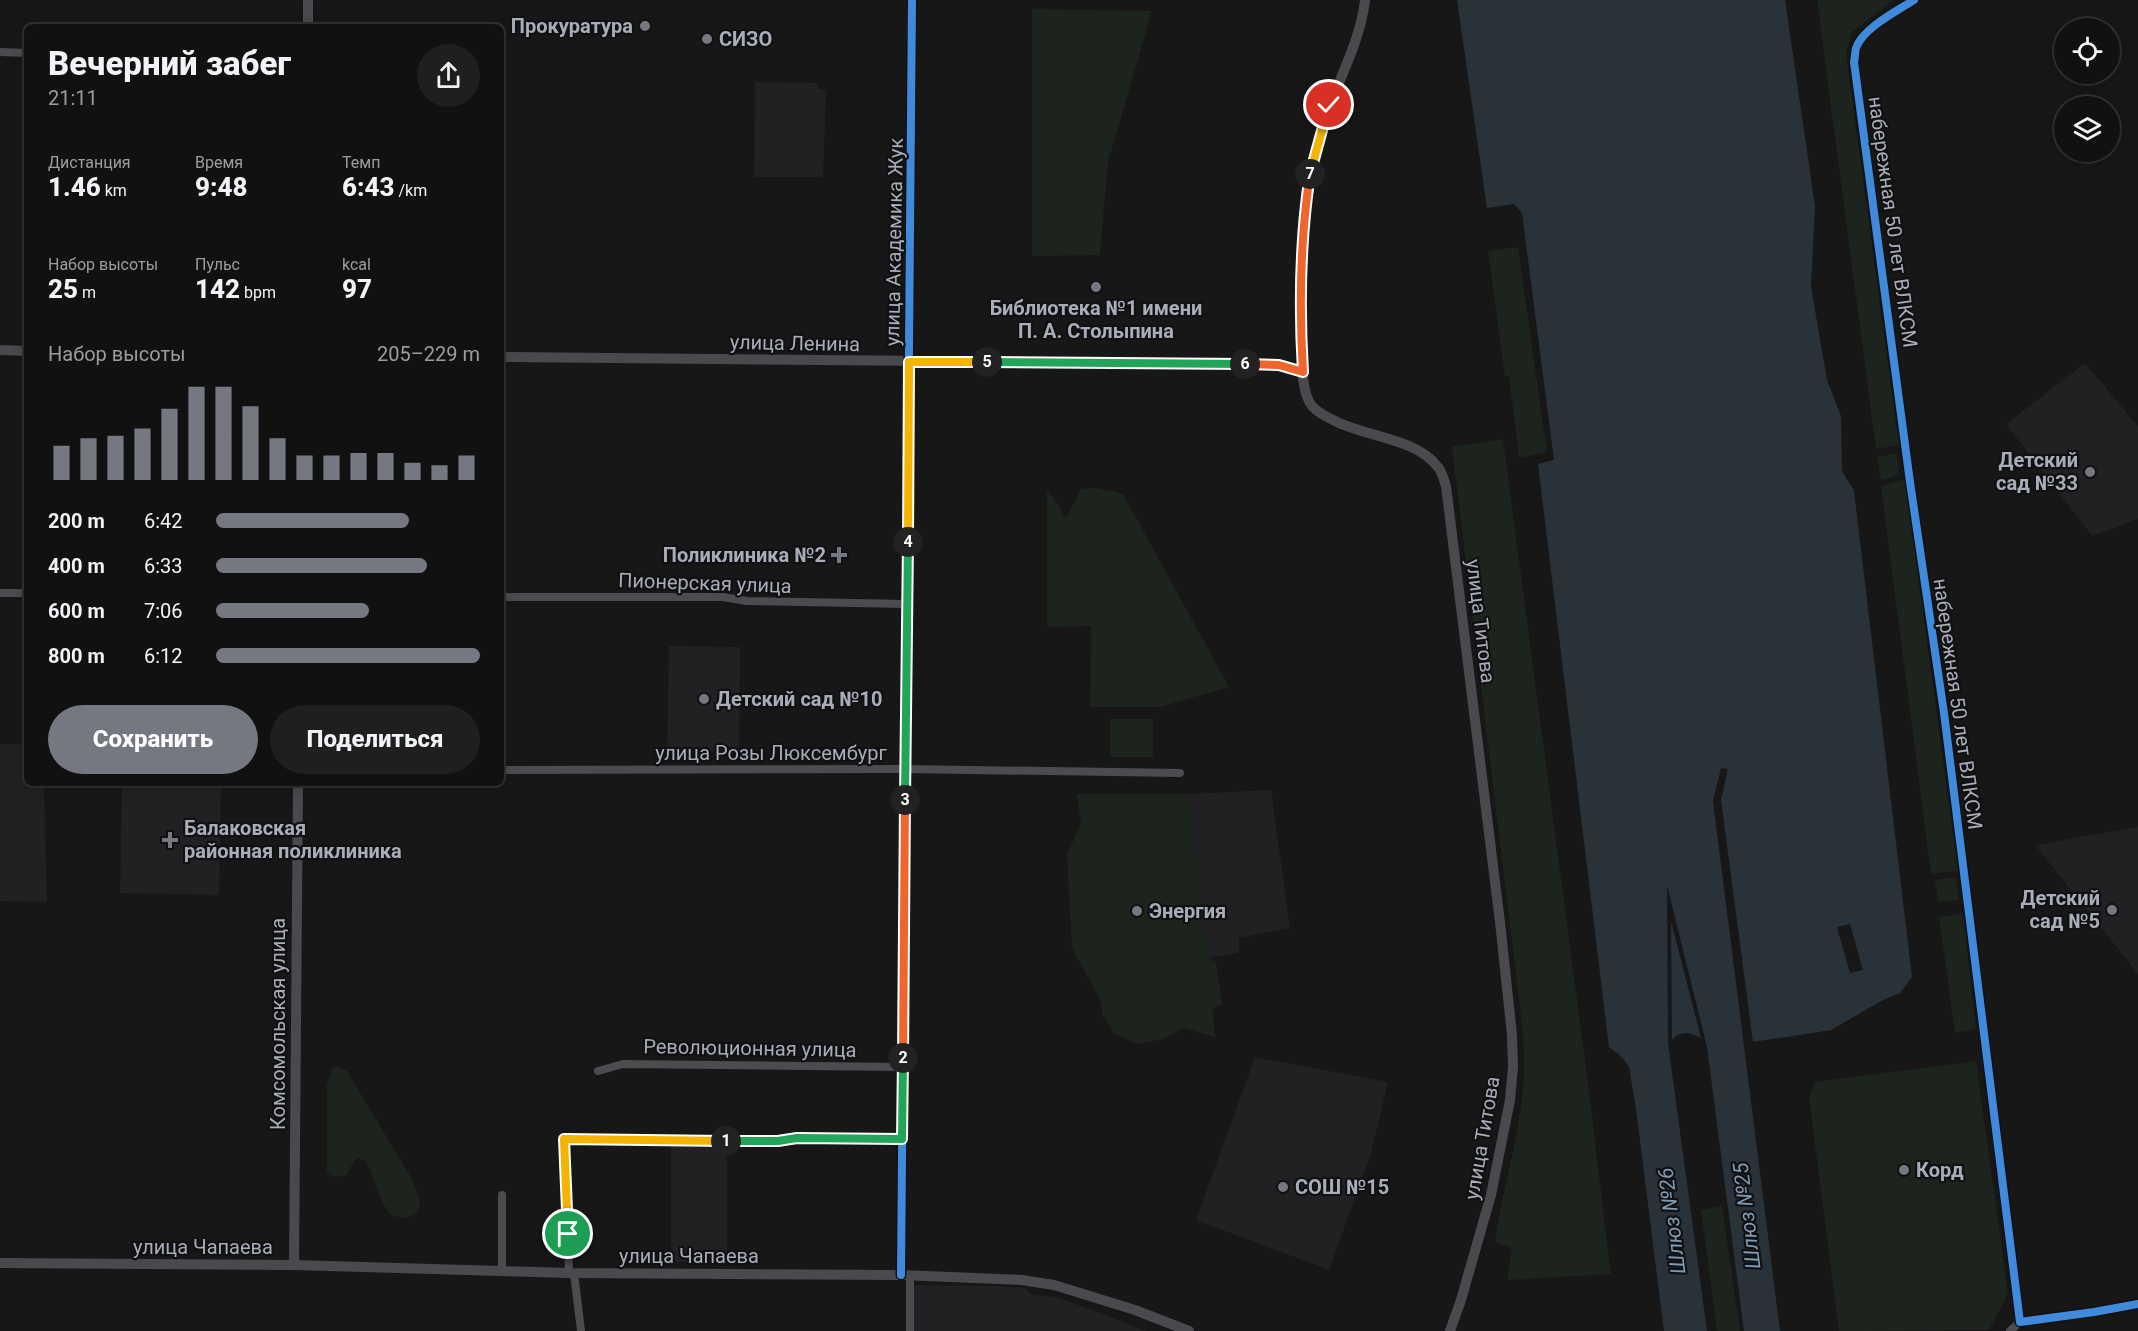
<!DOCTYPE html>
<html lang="ru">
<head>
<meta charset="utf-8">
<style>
  :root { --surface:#111; --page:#1e1f1f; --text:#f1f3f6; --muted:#9c9d9f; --line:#303131; --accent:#757880 }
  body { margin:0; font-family:Roboto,sans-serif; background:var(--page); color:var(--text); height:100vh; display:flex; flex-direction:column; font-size:22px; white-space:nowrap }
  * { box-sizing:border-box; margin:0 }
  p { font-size:20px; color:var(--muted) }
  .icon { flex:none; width:33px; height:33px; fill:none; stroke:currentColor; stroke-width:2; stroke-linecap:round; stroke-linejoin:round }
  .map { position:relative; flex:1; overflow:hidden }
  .sheet { position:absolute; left:24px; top:24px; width:480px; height:762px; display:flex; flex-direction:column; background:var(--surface); border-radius:9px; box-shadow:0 3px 15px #0003,0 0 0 2px var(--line) }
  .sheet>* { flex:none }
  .buttons { position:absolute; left:2054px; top:18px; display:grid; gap:12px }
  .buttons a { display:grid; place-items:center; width:66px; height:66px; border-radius:50%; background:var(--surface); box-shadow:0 3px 15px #0003,0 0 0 2px var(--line); font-size:30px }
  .pin { position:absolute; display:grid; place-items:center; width:51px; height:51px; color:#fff; margin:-26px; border:3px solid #fff; border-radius:50%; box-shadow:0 2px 6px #0007 }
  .km { position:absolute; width:30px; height:30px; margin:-15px; border-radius:50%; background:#222; color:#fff; font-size:16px; line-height:30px; text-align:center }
  .round { display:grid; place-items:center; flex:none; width:63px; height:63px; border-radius:32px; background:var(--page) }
  .headline { display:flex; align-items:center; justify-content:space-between; height:102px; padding:0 24px }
  h1 { font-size:33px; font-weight:800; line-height:45px }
  .stats { display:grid; grid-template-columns:repeat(3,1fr); gap:9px; height:102px; padding:6px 24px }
  .stats div { display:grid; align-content:center }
  .stats b { font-size:26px; font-weight:800 }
  .stats small { font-size:16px; font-weight:400 }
  .stats p { font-size:16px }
  .chart { height:168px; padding:12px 24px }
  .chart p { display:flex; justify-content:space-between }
  .chart svg { width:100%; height:108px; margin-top:6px; stroke:var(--accent); stroke-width:6 }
  .cta { display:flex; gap:12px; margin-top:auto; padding:12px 24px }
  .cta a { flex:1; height:69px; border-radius:36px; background:var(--accent); color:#fff; font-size:24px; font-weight:800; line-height:69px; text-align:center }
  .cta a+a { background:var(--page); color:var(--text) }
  ul { padding:0 24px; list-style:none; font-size:20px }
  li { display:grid; grid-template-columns:96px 72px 1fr; align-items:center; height:45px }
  li i { height:15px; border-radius:8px; background:var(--accent) }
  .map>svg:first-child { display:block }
</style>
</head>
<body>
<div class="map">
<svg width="2138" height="1331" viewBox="0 0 2138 1331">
  <rect width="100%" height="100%" fill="#171717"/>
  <path fill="#212123" d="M755,82L818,83V89L826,90L823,177H754Z
    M2085,363L2138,426V519L2092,536L2006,424Z
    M669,646L740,647L739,752L667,751Z
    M0,744H27V783H44L47,902L0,901Z
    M122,785L221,787L219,895L120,893Z
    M1271,790L1290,928L1239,938V953L1208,958L1188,794Z
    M2138,827V974L2035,845Z
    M1255,1057L1388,1082L1371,1154L1329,1270L1196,1220Z
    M671,1146H727V1262H671Z
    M913,1285L999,1286L1026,1288L1030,1294L1060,1298L1147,1331H914Z"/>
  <path fill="#1d241e" d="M1817,0H1894L1852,32L1846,54L1899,445L1876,449Z
    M1032,9L1152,11L1108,162L1100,255L1032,256Z
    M1518,247L1547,452L1519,458L1509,376L1505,377L1488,251Z
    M1503,439L1586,1068L1611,1274L1507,1280L1512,1248L1495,1242C1503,1183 1524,1124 1524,1064C1524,1045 1522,1027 1520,1008L1452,447Z
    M1897,453L1899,475L1881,480L1877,457Z
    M1905,479L1958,871L1931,874L1881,486Z
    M1097,488L1123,494L1229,687L1160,707H1090L1091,626L1047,627V492H1050L1066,519L1081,489Z
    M1110,719H1153V757H1110Z
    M1077,794H1188L1208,957L1216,962L1222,1004L1213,1009L1215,1037L1184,1028L1164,1039L1137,1044L1114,1033L1103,1016L1100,999L1072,948L1067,855L1081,823Z
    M1956,877L1959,900L1938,902L1935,880Z
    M1963,913L1976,1029L1955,1033L1939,917Z
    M1976,1061L2008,1294L1989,1330L1839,1331L1809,1098L1815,1082Z
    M336,1067L347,1071L412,1179L420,1200L419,1211L407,1218L392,1216C378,1201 375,1178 365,1160L356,1158L346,1175L334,1177L327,1171V1085L332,1069Z
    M1722,1206L1740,1331H1717L1701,1210Z"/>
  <path fill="#2a3239" d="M1457,0H1785L1815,206L1811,287L1827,380L1841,416L1842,471L1854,491L1912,977L1900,993L1881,1001L1831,1030L1753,1042L1721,800L1728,769L1721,768L1713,801L1780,1331H1744L1707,1047L1667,885L1668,1043L1707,1331H1664L1636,1109L1629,1067L1622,1057L1609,1047L1538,464L1554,460L1522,213L1514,204L1487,208Z
    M1671,921L1701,1038C1689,1032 1681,1030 1672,1040Z"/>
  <path fill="#171717" d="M1850,924L1863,970L1850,973L1837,927Z"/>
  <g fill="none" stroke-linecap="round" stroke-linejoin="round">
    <path stroke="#4b4c50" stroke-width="8" d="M0,52L27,53
      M0,593H27
      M501,597H723L747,601L907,604
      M505,770L906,769L1180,773
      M598,1071L623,1064L903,1067
      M502,1195V1271
      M569,1273L564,1139L778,1141L797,1138L902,1139
      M574,1273L581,1331
      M910,1276V1331
      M2010,1331L2020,1322"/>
    <path stroke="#4a4a4e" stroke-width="10" d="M308,0V27
      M1365,0C1360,45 1335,85 1322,128C1301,196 1299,266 1301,335C1302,354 1300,391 1312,406C1318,413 1327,417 1335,421C1366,437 1415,438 1437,466C1442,471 1444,480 1446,486L1500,922L1512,1035L1513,1067L1510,1100L1491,1195L1461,1300L1450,1331
      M1914,0C1897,11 1863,28 1856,48C1855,52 1855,58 1854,62L1910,482L1944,713L2020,1322L2094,1312L2138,1304
      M0,350L27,351
      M501,357L1262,364L1292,368L1303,372
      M0,1263L294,1265L569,1273L901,1275L1022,1280L1054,1285L1135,1310L1189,1331
      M294,1265L298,783
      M901,1275L912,0"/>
    <g stroke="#111113" stroke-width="11">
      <path id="cycleway" d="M1914,0C1897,11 1863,28 1856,48C1855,52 1855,58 1854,62L1910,482L1944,713L2020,1322L2094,1312L2138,1304
        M901,1275L912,0"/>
    </g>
    <use href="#cycleway" stroke="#408adc" stroke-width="8"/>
  </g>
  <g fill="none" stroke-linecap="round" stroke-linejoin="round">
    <g stroke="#fff" stroke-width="12">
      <path id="split-1" d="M568,1234L564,1139L726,1141"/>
    </g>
    <g stroke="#fff" stroke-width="12">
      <path id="split-2" d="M726,1141H778L797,1138L902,1139L903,1058"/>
    </g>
    <g stroke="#fff" stroke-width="12">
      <path id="split-3" d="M903,1058L905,800"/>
    </g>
    <g stroke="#fff" stroke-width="12">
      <path id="split-4" d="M905,800L908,542"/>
    </g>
    <g stroke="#fff" stroke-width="12">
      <path id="split-5" d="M908,542L909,362H987"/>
    </g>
    <g stroke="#fff" stroke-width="12">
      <path id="split-6" d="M987,362L1245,364"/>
    </g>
    <g stroke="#fff" stroke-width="12">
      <path id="split-7" d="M1245,364L1279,365L1303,372C1299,306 1300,240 1310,174"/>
    </g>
    <g stroke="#fff" stroke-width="12">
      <path id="split-8" d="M1310,174L1329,105"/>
    </g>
    <use href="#split-1" stroke="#f5b400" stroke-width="8"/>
    <use href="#split-2" stroke="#22a559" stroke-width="8"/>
    <use href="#split-3" stroke="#f0652b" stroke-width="8"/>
    <use href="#split-4" stroke="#22a559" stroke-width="8"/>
    <use href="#split-5" stroke="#f5b400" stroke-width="8"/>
    <use href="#split-6" stroke="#22a559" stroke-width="8"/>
    <use href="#split-7" stroke="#f0652b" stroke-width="8"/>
    <use href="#split-8" stroke="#f5b400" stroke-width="8"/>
  </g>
  <g fill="#757880" stroke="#111113" stroke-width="2">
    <circle cx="645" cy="26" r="6"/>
    <circle cx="707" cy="39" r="6"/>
    <circle cx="1096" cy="287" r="6"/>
    <circle cx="2090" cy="472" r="6"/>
    <path d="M836 546h6v6h6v6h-6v6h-6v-6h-6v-6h6z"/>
    <circle cx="704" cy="699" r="6"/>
    <path d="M167 831h6v6h6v6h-6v6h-6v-6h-6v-6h6z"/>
    <circle cx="2112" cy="910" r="6"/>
    <circle cx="1137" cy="911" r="6"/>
    <circle cx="1904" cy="1170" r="6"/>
    <circle cx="1283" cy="1187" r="6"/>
  </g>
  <g text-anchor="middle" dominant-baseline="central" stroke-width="4.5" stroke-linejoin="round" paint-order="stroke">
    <g font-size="20" font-weight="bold" fill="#a8adb8" stroke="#111113" text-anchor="start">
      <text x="633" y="26" text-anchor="end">Прокуратура</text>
      <text x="719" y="39">СИЗО</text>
      <text x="1096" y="308" text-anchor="middle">Библиотека №1 имени<tspan x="1096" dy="23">П. А. Столыпина</tspan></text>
      <text x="2078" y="460" text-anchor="end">Детский<tspan x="2078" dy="23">сад №33</tspan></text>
      <text x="826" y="555" text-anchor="end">Поликлиника №2</text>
      <text x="716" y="699">Детский сад №10</text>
      <text x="184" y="828">Балаковская<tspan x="184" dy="23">районная поликлиника</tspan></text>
      <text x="2100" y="898" text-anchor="end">Детский<tspan x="2100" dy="23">сад №5</tspan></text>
      <text x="1149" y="911">Энергия</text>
      <text x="1916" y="1170">Корд</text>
      <text x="1295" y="1187">СОШ №15</text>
    </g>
    <g font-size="20" fill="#a8adb8" stroke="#111113">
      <text transform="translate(1893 222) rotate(82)">набережная 50 лет ВЛКСМ</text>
      <text transform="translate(894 242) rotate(-89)">улица Академика Жук</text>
      <text transform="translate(795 343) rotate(1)">улица Ленина</text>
      <text transform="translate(705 583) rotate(2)">Пионерская улица</text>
      <text transform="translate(1481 621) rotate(83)">улица Титова</text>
      <text transform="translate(1958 704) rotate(82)">набережная 50 лет ВЛКСМ</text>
      <text x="771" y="753">улица Розы Люксембург</text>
      <text transform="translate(278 1024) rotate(-90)">Комсомольская улица</text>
      <text transform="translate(750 1048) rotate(1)">Революционная улица</text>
      <text transform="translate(1482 1138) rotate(-80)">улица Титова</text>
      <text x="203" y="1247">улица Чапаева</text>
      <text x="689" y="1256">улица Чапаева</text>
    </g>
    <g font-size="21" font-style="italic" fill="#7f9bb3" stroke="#111113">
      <text transform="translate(1747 1216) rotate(-97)">Шлюз №25</text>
      <text transform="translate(1672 1221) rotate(-97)">Шлюз №26</text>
    </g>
  </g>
</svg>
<div class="buttons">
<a><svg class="icon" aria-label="locate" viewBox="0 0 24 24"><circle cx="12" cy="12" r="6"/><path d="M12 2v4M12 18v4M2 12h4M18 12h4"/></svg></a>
<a><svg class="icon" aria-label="layers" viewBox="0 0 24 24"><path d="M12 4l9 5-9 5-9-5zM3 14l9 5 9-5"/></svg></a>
</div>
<div class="pin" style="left:568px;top:1234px;background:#1e9e55"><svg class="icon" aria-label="arrive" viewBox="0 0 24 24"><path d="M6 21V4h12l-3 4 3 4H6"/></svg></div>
<div class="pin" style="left:1329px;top:105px;background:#d93025"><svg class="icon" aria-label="check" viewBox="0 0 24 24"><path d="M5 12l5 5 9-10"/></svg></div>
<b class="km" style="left:726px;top:1141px">1</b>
<b class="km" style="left:903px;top:1058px">2</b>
<b class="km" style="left:905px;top:800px">3</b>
<b class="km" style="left:908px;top:542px">4</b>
<b class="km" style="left:987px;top:362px">5</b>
<b class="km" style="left:1245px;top:364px">6</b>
<b class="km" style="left:1310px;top:174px">7</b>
<section class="sheet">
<div class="headline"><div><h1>Вечерний забег</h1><p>21:11</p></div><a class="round"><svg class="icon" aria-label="share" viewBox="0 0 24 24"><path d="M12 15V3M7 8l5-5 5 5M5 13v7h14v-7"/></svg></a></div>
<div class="stats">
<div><p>Дистанция</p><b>1.46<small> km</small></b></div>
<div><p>Время</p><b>9:48</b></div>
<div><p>Темп</p><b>6:43<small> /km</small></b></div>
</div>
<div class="stats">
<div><p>Набор высоты</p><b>25<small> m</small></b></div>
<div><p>Пульс</p><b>142<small> bpm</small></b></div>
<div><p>kcal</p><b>97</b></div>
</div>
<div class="chart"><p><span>Набор высоты</span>205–229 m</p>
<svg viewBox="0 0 160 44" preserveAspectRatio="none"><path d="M5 44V30M15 44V27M25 44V26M35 44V23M45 44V15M55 44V6M65 44V6M75 44V14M85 44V27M95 44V34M105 44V34M115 44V33M125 44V33M135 44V37M145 44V38M155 44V34"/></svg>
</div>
<ul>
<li><b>200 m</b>6:42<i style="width:73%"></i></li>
<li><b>400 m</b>6:33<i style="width:80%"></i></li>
<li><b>600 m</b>7:06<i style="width:58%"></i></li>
<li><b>800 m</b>6:12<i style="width:100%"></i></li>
</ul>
<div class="cta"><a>Сохранить</a><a>Поделиться</a></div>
</section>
</div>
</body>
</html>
